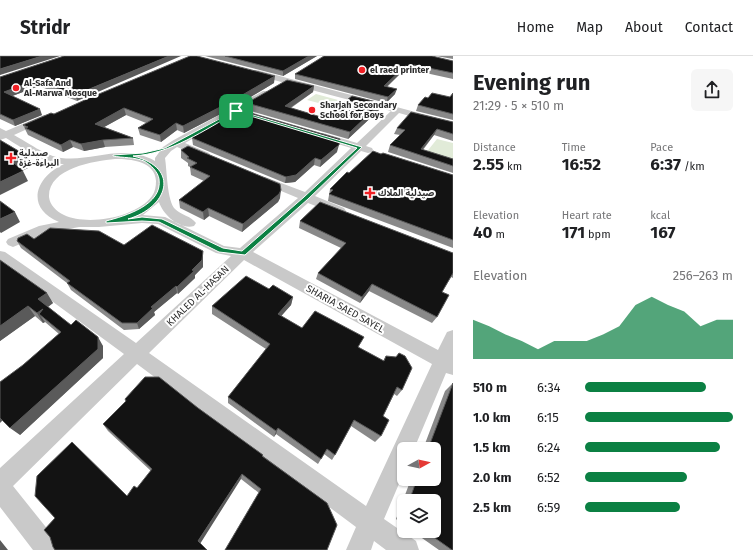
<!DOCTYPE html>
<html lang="en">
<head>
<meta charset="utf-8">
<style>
  :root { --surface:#fff; --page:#f6f6f6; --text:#202124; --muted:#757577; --line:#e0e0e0; --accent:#0b8043 }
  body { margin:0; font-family:"Fira Sans","Noto Sans Arabic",sans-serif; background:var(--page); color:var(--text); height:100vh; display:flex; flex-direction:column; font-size:15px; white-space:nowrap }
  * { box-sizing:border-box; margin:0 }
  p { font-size:13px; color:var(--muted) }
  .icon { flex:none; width:22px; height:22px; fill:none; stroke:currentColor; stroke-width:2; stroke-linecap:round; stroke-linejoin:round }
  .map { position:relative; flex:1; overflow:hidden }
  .panel { display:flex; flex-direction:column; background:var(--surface); width:300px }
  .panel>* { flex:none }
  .needle { width:26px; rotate:82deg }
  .buttons { position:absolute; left:397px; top:386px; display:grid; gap:8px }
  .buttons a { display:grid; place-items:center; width:44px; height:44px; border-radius:6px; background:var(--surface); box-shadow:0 1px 3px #0004; font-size:20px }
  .pin { position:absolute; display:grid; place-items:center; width:34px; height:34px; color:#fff; margin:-17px; border-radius:8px; box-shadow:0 2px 6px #0006 }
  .round { display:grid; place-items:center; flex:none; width:42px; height:42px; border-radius:6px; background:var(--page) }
  .headline { display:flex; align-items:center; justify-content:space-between; height:68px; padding:0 20px }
  h1 { font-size:22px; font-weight:700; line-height:30px }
  .figures { display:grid; grid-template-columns:repeat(3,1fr); gap:6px; height:68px; padding:4px 20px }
  .figures div { display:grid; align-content:center }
  .figures b { font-size:17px; font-weight:700 }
  .figures small { font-size:11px; font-weight:400 }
  .figures p { font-size:11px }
  .chart { height:112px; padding:8px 20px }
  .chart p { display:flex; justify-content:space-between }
  .chart svg { width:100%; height:72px; margin-top:4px; fill:var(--accent); opacity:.7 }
  ul { padding:0 20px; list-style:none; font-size:13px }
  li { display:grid; grid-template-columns:64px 48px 1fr; align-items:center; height:30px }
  li i { height:10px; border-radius:5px; background:var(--accent) }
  header { display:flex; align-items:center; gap:24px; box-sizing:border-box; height:56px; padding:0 20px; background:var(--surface); border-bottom:1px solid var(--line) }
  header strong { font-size:19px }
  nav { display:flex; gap:22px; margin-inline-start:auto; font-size:14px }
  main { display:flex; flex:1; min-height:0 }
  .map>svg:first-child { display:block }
</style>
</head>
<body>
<header>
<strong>Stridr</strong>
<nav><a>Home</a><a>Map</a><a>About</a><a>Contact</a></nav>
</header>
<main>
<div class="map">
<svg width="453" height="494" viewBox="0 0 453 494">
  <rect width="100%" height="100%" fill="#fff"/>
  <path fill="#e1ebd8" d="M316,38L338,44L330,50L307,44Z
    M437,83L453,87V106L425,98Z"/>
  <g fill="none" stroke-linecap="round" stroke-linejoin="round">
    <path fill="#c9c9c9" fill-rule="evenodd" d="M251,14H257L453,66V72L399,57L366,90L372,92L373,94L372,96L368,97L361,95L315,140L344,152L346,155L344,158H336L308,147L253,196L438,294L447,276L453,274V319L446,317L414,393H404V416L384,463L416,485L419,494H386L374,485L371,494H346L356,471L137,308L13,430L57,485L60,494H33L0,451V412L124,298L0,207V195L5,196L136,287L231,200L216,197L158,168L142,167L99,171H79L47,177L13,191L8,189L6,186L8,183L39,170L59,166C25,152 35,121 64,108C46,109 21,91 6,82L0,84V72L6,75L44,59L49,62L47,64L14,79C27,86 46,100 61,102C93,106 123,87 155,105V102L163,91L172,85L263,35H269L270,37L269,39L185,87L209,97L210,99L209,101H201L177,91L171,95L165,102C167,114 167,145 175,153C181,159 191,160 196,167L194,170C180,174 163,159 159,146L143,159L165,161L224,190L240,192L298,142L257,125L255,123L257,121H265L305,136L351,92L315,81L314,79L315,77H323L357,87L391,55L251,18ZM115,103C131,103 155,105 156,125C156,130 155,136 152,140C136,162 87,170 64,159C56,155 50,149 49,141C48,112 94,105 115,103ZM244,204L432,308L366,450L149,297Z"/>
  </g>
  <path fill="#898989" d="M64,0L77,45L39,30L12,40L42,59L15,70L0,63V21Z
    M205,0H317L283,20Z
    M436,0H453V3Z
    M453,5V23L412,14L410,17L403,15L387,31L395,38L386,47L295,23V18Z
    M274,27L232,52L184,77L177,74L161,86L140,79L138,72L146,67L126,59L104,71L133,82L134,89L105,91L84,95L73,91L63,96L28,79L23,69L54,58Z
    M314,30L313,36L291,52L324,62L379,54L348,83L247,54V47Z
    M453,37V64L416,55L418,49L428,42L450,41Z
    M453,66V85L434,79L423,94L453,103V117L388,96L390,89L400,79L394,78L397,72Z
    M192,82L337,96L320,111L314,109L295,126L285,127L193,89Z
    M181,94L280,142L278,146L242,176L209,160L204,164L180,152L179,144L204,125L191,119L190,111L188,110V107L181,102Z
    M381,98L453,119V192L328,145L330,133L349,117Z
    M300,165L453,197V222L451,221L442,236L437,261L432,267L369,235L360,247L316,223L318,217L341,192L299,172Z
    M34,183L124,189L203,202V211L195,219V222L178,238L177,237L154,256L155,259L139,273L124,274L71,234L67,227L21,192L17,185Z
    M0,204L53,247L48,251L71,269L103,290V302L20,379L23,309L59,278L45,266L43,267L35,260L0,285Z
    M269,233L293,241L291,249L281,260L302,272L359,292L383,305L386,300L402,334L397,340L394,338L383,360L381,380L375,386L351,370L335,399L332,404L324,398L318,408L276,378L274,381L228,347V341L266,293L212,258V250Z
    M453,327V494H439L412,475H434V445H404V469L396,463L411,423H434V393H423L445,335Z
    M125,343L198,352L263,399V400L327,447L259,437L241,423L127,440L137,432L151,415L108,375L103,368L126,345Z"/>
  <path fill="#5a5a5a" d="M42,0H60L0,19V13Z
    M169,0H181L77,45L75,39Z
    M309,0H317L283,20V15Z
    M414,9L412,14L410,17L412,11Z
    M405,10L403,15L382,35L384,30Z
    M275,20L274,27L232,52L184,77L183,70Z
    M36,24L39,30L7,42L4,36Z
    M314,30L313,36L284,56L285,50Z
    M397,33L395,38L386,47L388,41Z
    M381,47L379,54L348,83L350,76Z
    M124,52L126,59L97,75L95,68Z
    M40,53L42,59L15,70L13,64Z
    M176,67L177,74L161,86L160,79Z
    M437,73L434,79L418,99L421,93Z
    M70,84L73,91L63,96L61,89Z
    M103,84L105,91L84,95L81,88Z
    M339,89L337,96L320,111L321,104Z
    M27,100L32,110L18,117L13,106Z
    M315,102L314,109L295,126L285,127L286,121Z
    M23,115L28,125L0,139V126Z
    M281,134L280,142L278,146L242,176L243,168Z
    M208,152L209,160L204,164L203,156Z
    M15,156L20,166L1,177L0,176V163Z
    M203,195V211L195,219V222L178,238L177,231L192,214Z
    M372,228L369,235L360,247L362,241Z
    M176,230L177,237L154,256L155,259L139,273L137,267L151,251Z
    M47,237L53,247L45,253L38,243Z
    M293,241L291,249L276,266L278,258Z
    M28,250L35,260L0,285V270Z
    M43,253L39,258L45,266L43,267L37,257Z
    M98,281L103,290V302L20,379L10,372Z
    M0,360L4,363L0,367Z
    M278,372L276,378L274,381L276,375Z
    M242,418L241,423L200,488L198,485Z
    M0,484L8,494H0Z"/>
  <path fill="#131313" stroke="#5a5a5a" d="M0,0H42L0,13Z
    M64,0H169L75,39L36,24L4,36L40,53L13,64L0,58V21Z
    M190,0H197L275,20L232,45L183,70L176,67L160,79L138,72L153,63L124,52L95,68L133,82L103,84L81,88L70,84L61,89L25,72L28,71L23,69L51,57L54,58L87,43Z
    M225,0H309L283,15Z
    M324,0H432L453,5V17L414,9L412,11L405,10L384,30L397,33L388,41L295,18Z
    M287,24L314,30L285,50L324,62L352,40L381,47L350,76L247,47Z
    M432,37L450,41L453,37V58L418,49L425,41L428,42Z
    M237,53L340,83L339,89L321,104L315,102L296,119L286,121L192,82L194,77Z
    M411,56L453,66V78L437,73L421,93L453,103V110L390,89L405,74L397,72Z
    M0,84L27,100L13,106L23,115L0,126Z
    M188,90L280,128L281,134L279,138L243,168L208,152L203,156L179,144L210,120L190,111L197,107L187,102L189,101L181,94Z
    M373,95L381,98L383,97L453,119V184L329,138L333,134L330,133L347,116L349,117Z
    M0,145L15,156L0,163Z
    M320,146L453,197V217L442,236L449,239L437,261L372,228L362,241L318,217L346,187L300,165Z
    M152,169L203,195L202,204L192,214L194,215L177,231L176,230L151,251L153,252L137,267H122L67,227L70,225L17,185L18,182L27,178L34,183L50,172L99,175L124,189Z
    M0,204L47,237L38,243L71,269L76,264L98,281V293L10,372L0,362V326L23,309L61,276L39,258L43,253L37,257L28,250L0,270Z
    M246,220L269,233L273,229L293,241L278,258L302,272L315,255L364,281L358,291L384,305L386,300L396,301L399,297L405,300L412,312L402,334L397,331L383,360L389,364L381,380L354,364L335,399L327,393L321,403L278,372L276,375L228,341L270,288L212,250Z
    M145,321H159L198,352L263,399L262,400L327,447L337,469L327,494H225L261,433L242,418L198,485L207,494H55L53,491L50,481L44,474L55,462L35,440L37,420L72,386L127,440L134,430L137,432L152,413L103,368L126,345L125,343Z
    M453,327V494H452L425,475H434V445H409L417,423H434V393H428Z"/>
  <path fill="#0b8043" stroke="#fff" fill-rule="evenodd" d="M236,54L362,91L308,143L245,199L219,196L159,166L142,165L106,167V165C125,160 163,149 159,123C158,116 151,109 144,105C134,101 123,102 113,100V99L143,97L165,92ZM237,56L357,92L304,141L242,195L223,192L162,163L142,161L128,163C167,152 182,112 133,100C171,98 204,74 237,56Z"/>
  <g fill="#f12025" stroke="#fff" stroke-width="1.5">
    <circle cx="362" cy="14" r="4"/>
    <circle cx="16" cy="32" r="4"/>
    <circle cx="312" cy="54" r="4"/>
    <path d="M9 96h4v4h4v4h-4v4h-4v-4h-4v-4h4z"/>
    <path d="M368 131h4v4h4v4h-4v4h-4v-4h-4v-4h4z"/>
  </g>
  <g text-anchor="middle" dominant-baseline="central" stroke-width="4" stroke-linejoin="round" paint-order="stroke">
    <g font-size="9" font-weight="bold" fill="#2c2c2c" stroke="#fff" text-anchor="start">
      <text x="370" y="14">el raed printer</text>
      <text x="24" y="27">Al-Safa And<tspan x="24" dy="10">Al-Marwa Mosque</tspan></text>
      <text x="320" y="49">Sharjah Secondary<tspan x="320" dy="10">School for Boys</tspan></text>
      <text x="19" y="97">صيدلية<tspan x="19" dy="10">البراءة-غزة</tspan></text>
      <text x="378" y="137">صيدلية الملاك</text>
    </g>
    <g font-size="10" fill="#2c2c2c" stroke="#fff">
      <text transform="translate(198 240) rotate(-44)">KHALED AL-HASAN</text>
      <text transform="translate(345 253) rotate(29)">SHARIA SAED SAYEL</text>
    </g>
  </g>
</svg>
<div class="buttons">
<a><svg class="needle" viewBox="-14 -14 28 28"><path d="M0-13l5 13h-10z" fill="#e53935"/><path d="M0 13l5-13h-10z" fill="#757577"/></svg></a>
<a><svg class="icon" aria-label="layers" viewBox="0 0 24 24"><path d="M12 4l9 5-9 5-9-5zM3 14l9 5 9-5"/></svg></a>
</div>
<div class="pin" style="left:236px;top:55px;background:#1e9e55"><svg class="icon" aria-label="arrive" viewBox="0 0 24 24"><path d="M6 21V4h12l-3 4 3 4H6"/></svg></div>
</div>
<section class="panel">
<div class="headline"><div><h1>Evening run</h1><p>21:29 · 5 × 510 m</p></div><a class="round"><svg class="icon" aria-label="share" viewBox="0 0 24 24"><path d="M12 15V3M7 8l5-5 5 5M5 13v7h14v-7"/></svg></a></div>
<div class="figures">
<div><p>Distance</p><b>2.55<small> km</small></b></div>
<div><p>Time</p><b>16:52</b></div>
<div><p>Pace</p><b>6:37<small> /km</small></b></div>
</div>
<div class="figures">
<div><p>Elevation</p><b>40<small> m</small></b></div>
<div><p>Heart rate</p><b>171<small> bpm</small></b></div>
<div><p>kcal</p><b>167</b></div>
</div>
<div class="chart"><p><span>Elevation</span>256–263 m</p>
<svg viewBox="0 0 160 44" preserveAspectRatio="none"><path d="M0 44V20L10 24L20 29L30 33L40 38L50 33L60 33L70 33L80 29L90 24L100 11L110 6L120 11L130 15L140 24L150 20L160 20V44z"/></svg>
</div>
<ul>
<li><b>510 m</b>6:34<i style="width:82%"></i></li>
<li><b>1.0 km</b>6:15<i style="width:100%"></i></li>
<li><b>1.5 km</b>6:24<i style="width:91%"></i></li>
<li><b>2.0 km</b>6:52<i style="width:69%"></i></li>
<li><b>2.5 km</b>6:59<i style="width:64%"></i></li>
</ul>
</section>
</main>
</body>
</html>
